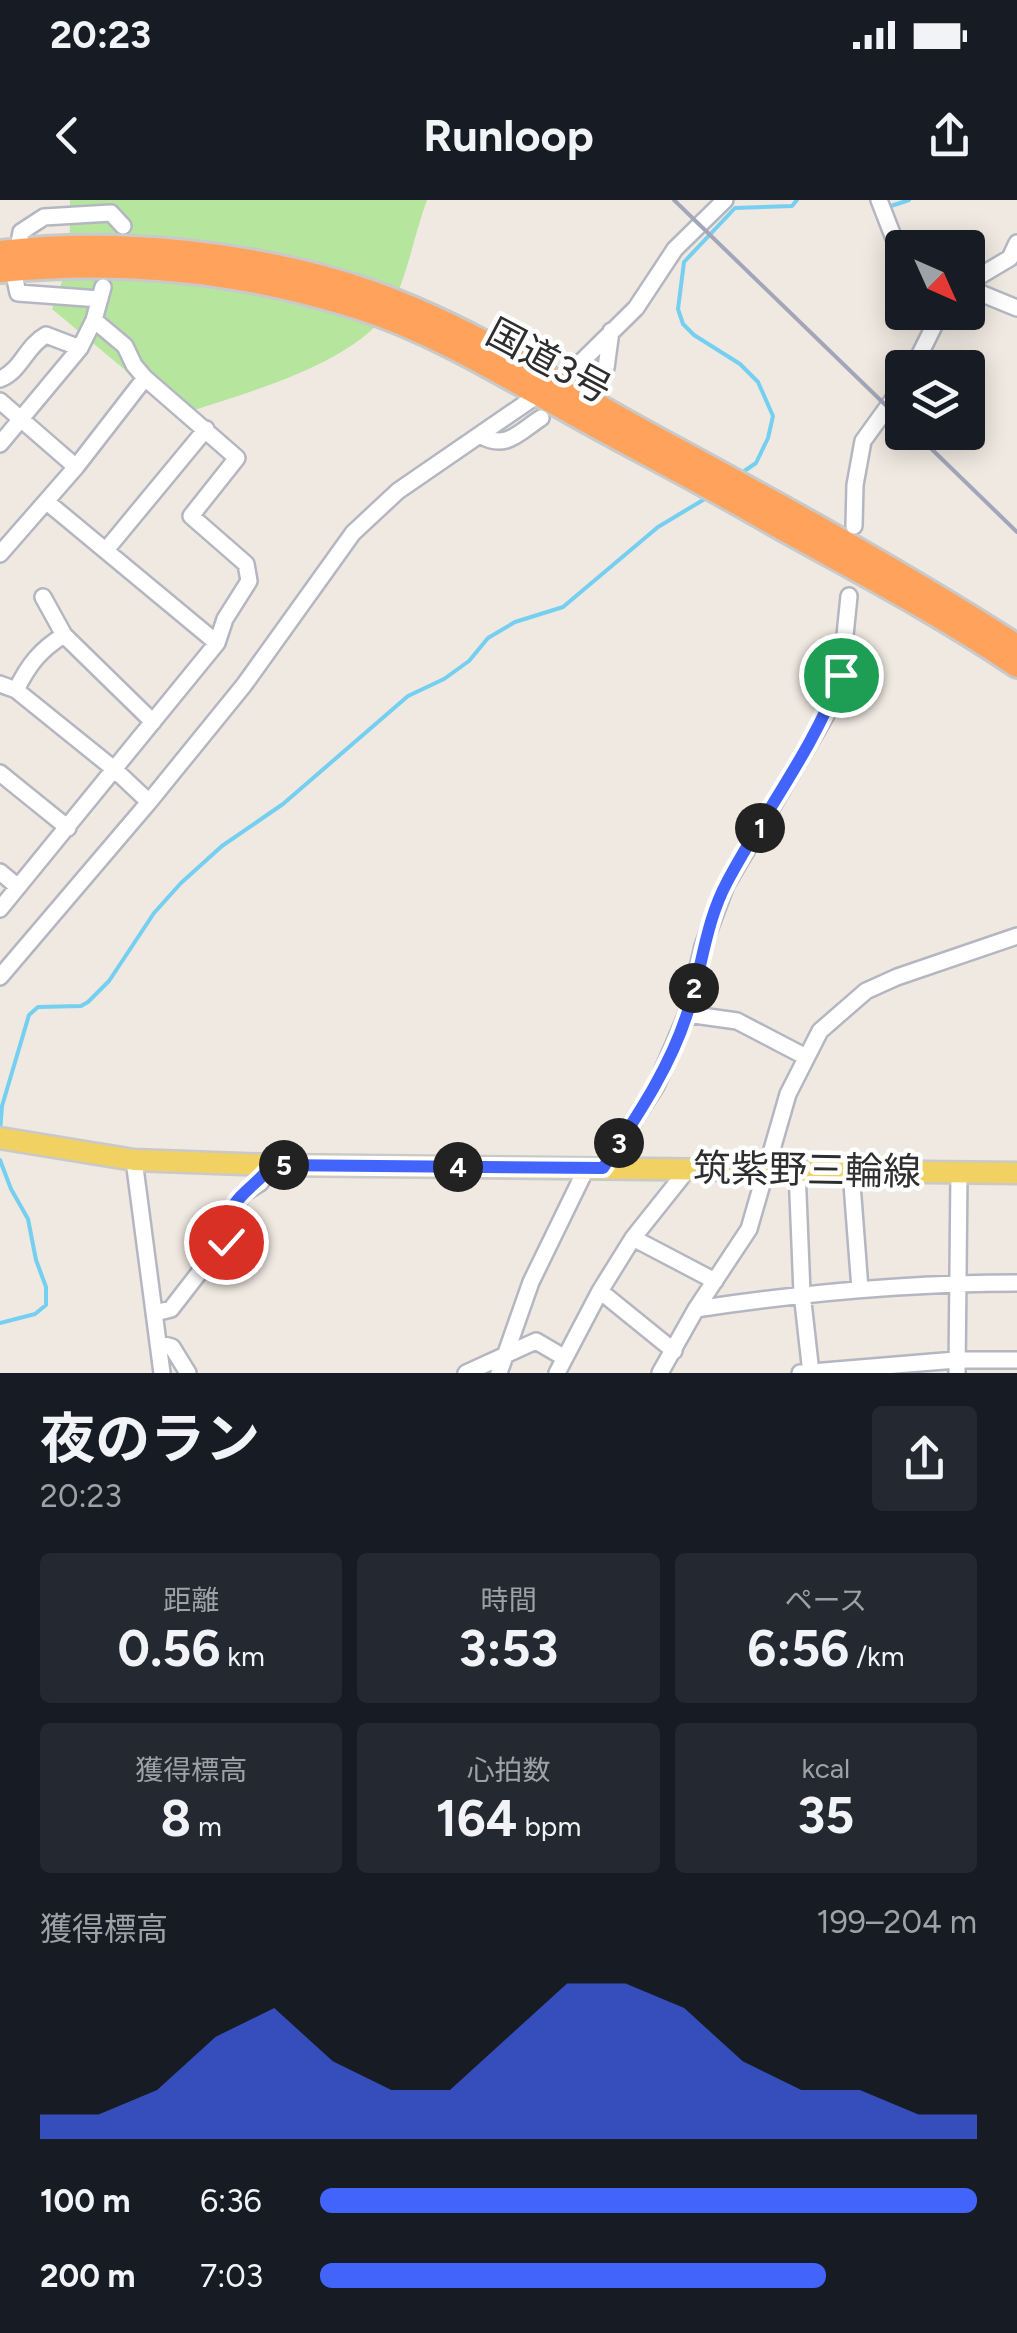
<!DOCTYPE html>
<html lang="ja">
<head>
<meta charset="utf-8">
<style>
  :root { --surface:#171b24; --page:#242831; --text:#f1f3f6; --muted:#9ea1a6; --accent:#4264fb }
  body { margin:0; font-family:Figtree,"Noto Sans JP",sans-serif; background:var(--page); color:var(--text); height:100vh; display:flex; flex-direction:column; font-size:38px; white-space:nowrap }
  * { box-sizing:border-box; margin:0 }
  p { font-size:32px; color:var(--muted) }
  .icon { flex:none; width:55px; height:55px; fill:none; stroke:currentColor; stroke-width:2; stroke-linecap:round; stroke-linejoin:round }
  .map { position:relative; height:1173px; overflow:hidden }
  .details { display:flex; flex-direction:column; background:var(--surface); flex:1 }
  .details>* { flex:none }
  .needle { width:65px; rotate:135deg }
  .fabs { position:absolute; left:885px; top:30px; display:grid; gap:20px }
  .fabs a { display:grid; place-items:center; width:100px; height:100px; border-radius:10px; background:var(--surface); box-shadow:0 5px 25px #0003; font-size:50px }
  .pin { position:absolute; display:grid; place-items:center; width:85px; height:85px; color:#fff; margin:-42px; border:5px solid #fff; border-radius:50%; box-shadow:0 2px 10px #0007 }
  .km { position:absolute; width:50px; height:50px; margin:-25px; border-radius:50%; background:#222; color:#fff; font-size:28px; line-height:50px; text-align:center }
  .round { display:grid; place-items:center; flex:none; width:105px; height:105px; border-radius:10px; background:var(--page) }
  .headline { display:flex; align-items:center; justify-content:space-between; height:170px; padding:0 40px }
  h1 { font-size:55px; font-weight:700; line-height:75px }
  .figures { display:grid; grid-template-columns:repeat(3,1fr); gap:15px; height:170px; padding:10px 40px }
  .figures div { display:grid; align-content:center; border-radius:10px; background:var(--page); text-align:center }
  .figures b { font-size:50px; font-weight:700 }
  .figures small { font-size:28px; font-weight:400 }
  .figures p { font-size:28px }
  .chart { height:280px; padding:20px 40px }
  .chart p { display:flex; justify-content:space-between }
  .chart svg { width:100%; height:180px; margin-top:10px; fill:var(--accent); opacity:.7 }
  ul { padding:0 40px; list-style:none; font-size:32px }
  li { display:grid; grid-template-columns:160px 120px 1fr; align-items:center; height:75px }
  li i { height:25px; border-radius:12px; background:var(--accent) }
  .status { display:flex; justify-content:space-between; align-items:center; height:70px; padding:0 50px; background:var(--surface); direction:ltr }
  .status svg { height:28px; fill:currentColor }
  header { display:flex; justify-content:space-between; align-items:center; height:130px; padding:0 40px; background:var(--surface); font-size:45px; font-weight:700 }
  .map>svg:first-child { display:block }
</style>
</head>
<body>
<div class="status"><b>20:23</b><svg viewBox="0 0 49 12"><path d="M0 12V9h3v3zM5 12V6h3v6zM10 12V3h3v9zM15 12V0h3v12zM26 1h20v11H26zM47 4h2v5h-2z"/></svg></div>
<header><svg class="icon" aria-label="back" viewBox="0 0 24 24"><path d="M15 5l-7 7 7 7"/></svg>Runloop<svg class="icon" aria-label="share" viewBox="0 0 24 24"><path d="M12 15V3M7 8l5-5 5 5M5 13v7h14v-7"/></svg></header>
<div class="map">
<svg width="1017" height="1173" viewBox="0 0 1017 1173">
  <rect width="100%" height="100%" fill="#efe9e1"/>
  <path fill="#b6e59e" d="M70,0H427C415,32 408,73 393,103C361,164 241,194 179,215L52,109C68,72 71,40 70,0Z"/>
  <g fill="none" stroke-linecap="round" stroke-linejoin="round">
    <path stroke="#75cff0" stroke-width="4" d="M885,4L891,6L909,0
      M740,274L756,263L768,238L773,216L758,182L740,164L694,135L683,124L678,109L684,62L735,8L792,6L797,0
      M0,932L2,906L29,815L38,807L81,806L88,802L109,781L154,713L181,683L222,646L283,604L408,496L444,479L469,461L488,438L515,422L563,407L658,327L708,297
      M0,960L11,989L28,1019L36,1060L46,1087V1105L35,1114L0,1123"/>
    <g stroke="#b4b7c1" stroke-width="20">
      <path id="minor" d="M879,0L893,36L903,48
        M18,49L21,32L44,17L111,13L123,26
        M13,70L18,93L100,99
        M968,83L1010,58L1017,43
        M968,88L1017,108
        M913,168L941,112
        M0,179C21,171 26,146 46,135L80,148
        M593,180L606,168L611,131
        M0,201L76,267
        M480,235C506,251 519,232 541,218
        M0,244L80,148L94,120L103,87
        M47,302L217,443
        M854,326L855,285L863,241L902,187
        M106,350L206,229
        M0,354L76,267L145,178
        M43,397L64,435L153,522
        M0,484L16,490L114,569L149,602
        M16,490C29,464 40,450 64,435
        M0,573L68,628
        M0,672L18,687
        M0,709L217,443L225,419L249,381L246,364L191,316L237,258L145,178L134,165L125,146L94,120
        M0,777L149,602L244,485L353,333L398,291L571,172L636,108L675,49L725,0
        M687,814L737,821L806,857
        M134,960L162,1173
        M603,968L656,886L687,814L703,746L726,685L826,515L841,475L849,396
        M797,970L802,1093L811,1173
        M851,971L860,1089
        M633,1038L715,1081
        M600,1091L674,1151
        M696,1109C802,1093 909,1083 1017,1083
        M155,1113L171,1109L202,1069L219,1056L226,1043L232,1008L244,993L260,983L272,965
        M158,1143L172,1147L188,1173
        M466,1173L536,1141L565,1158
        M499,1173L531,1082L586,969
        M557,1173L600,1091L633,1038L688,969
        M660,1173L696,1109L749,1029L788,894L820,831L866,791L897,777L1017,736
        M800,1173L956,1160H1017
        M957,1173L959,973"/>
    </g>
    <g stroke="#c9c9c9" stroke-width="25">
      <path id="major" d="M0,938L134,960L272,965L1017,973"/>
    </g>
    <g stroke="#c9c9c9" stroke-width="28">
      <path id="highway" d="M0,52C118,38 261,53 374,93C472,128 564,188 656,238C778,304 900,371 1017,446
        M0,71C121,59 243,71 359,108C431,131 497,171 563,208C624,243 687,274 749,310C838,361 932,408 1017,466"/>
    </g>
    <use href="#minor" stroke="#fff" stroke-width="15"/>
    <use href="#major" stroke="#f2d163" stroke-width="20"/>
    <use href="#highway" stroke="#ffa35c" stroke-width="22"/>
    <path stroke="#a3a6b8" stroke-width="4" d="M674,0L902,221
      M914,232L1017,332"/>
  </g>
  <g fill="none" stroke-linecap="round" stroke-linejoin="round">
    <g stroke="#fff" stroke-width="20">
      <path id="route" d="M226,1042C228,1032 228,1019 232,1009C239,993 261,981 272,965L603,968C635,919 669,870 687,814C702,770 705,723 727,682C764,612 813,550 841,475"/>
    </g>
    <use href="#route" stroke="#4264fb" stroke-width="12"/>
  </g>
  <g text-anchor="middle" dominant-baseline="central" stroke-width="9" stroke-linejoin="round" paint-order="stroke">
    <g font-size="38" fill="#2e2e2e" stroke="#fff">
      <text transform="translate(549 161) rotate(28)">国道3号</text>
      <text transform="translate(807 970) rotate(1)">筑紫野三輪線</text>
    </g>
  </g>
</svg>
<div class="fabs">
<a><svg class="needle" viewBox="-14 -14 28 28"><path d="M0-13l5 13h-10z" fill="#e53935"/><path d="M0 13l5-13h-10z" fill="#9ea1a6"/></svg></a>
<a><svg class="icon" aria-label="layers" viewBox="0 0 24 24"><path d="M12 4l9 5-9 5-9-5zM3 14l9 5 9-5"/></svg></a>
</div>
<div class="pin" style="left:841px;top:475px;background:#1e9e55"><svg class="icon" aria-label="arrive" viewBox="0 0 24 24"><path d="M6 21V4h12l-3 4 3 4H6"/></svg></div>
<div class="pin" style="left:226px;top:1042px;background:#d93025"><svg class="icon" aria-label="check" viewBox="0 0 24 24"><path d="M5 12l5 5 9-10"/></svg></div>
<b class="km" style="left:760px;top:628px">1</b>
<b class="km" style="left:694px;top:788px">2</b>
<b class="km" style="left:619px;top:943px">3</b>
<b class="km" style="left:458px;top:967px">4</b>
<b class="km" style="left:284px;top:965px">5</b>
</div>
<section class="details">
<div class="headline"><div><h1>夜のラン</h1><p>20:23</p></div><a class="round"><svg class="icon" aria-label="share" viewBox="0 0 24 24"><path d="M12 15V3M7 8l5-5 5 5M5 13v7h14v-7"/></svg></a></div>
<div class="figures">
<div><p>距離</p><b>0.56<small> km</small></b></div>
<div><p>時間</p><b>3:53</b></div>
<div><p>ペース</p><b>6:56<small> /km</small></b></div>
</div>
<div class="figures">
<div><p>獲得標高</p><b>8<small> m</small></b></div>
<div><p>心拍数</p><b>164<small> bpm</small></b></div>
<div><p>kcal</p><b>35</b></div>
</div>
<div class="chart"><p><span>獲得標高</span>199–204 m</p>
<svg viewBox="0 0 160 44" preserveAspectRatio="none"><path d="M0 44V38L10 38L20 32L30 19L40 12L50 25L60 32L70 32L80 19L90 6L100 6L110 12L120 25L130 32L140 32L150 38L160 38V44z"/></svg>
</div>
<ul>
<li><b>100 m</b>6:36<i style="width:100%"></i></li>
<li><b>200 m</b>7:03<i style="width:77%"></i></li>
</ul>
</section>
</body>
</html>
